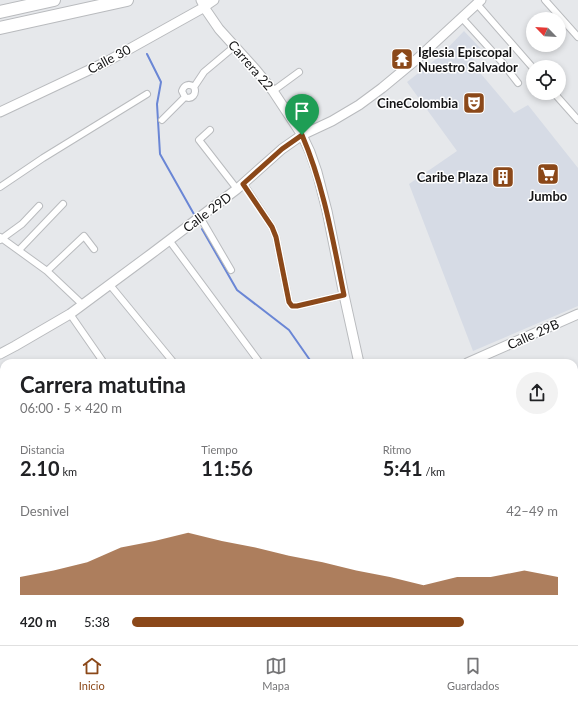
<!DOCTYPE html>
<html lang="es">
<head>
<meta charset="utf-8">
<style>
  :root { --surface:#fff; --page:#f2f2f2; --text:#202124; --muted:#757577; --line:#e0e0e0; --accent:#8b4819 }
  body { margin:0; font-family:Lato,sans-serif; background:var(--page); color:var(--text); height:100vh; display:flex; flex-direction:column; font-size:15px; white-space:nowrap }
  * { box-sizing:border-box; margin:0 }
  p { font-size:13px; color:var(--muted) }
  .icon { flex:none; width:22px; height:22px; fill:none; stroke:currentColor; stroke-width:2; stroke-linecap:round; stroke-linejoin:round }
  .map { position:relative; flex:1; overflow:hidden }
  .drawer { position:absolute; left:0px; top:359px; width:578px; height:286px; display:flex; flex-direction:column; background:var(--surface); border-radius:12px 12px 0 0; box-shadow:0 2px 6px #0003 }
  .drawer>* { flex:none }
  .needle { width:26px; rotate:295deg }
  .tools { position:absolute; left:526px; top:12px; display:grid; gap:8px }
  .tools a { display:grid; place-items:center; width:40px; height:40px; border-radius:50%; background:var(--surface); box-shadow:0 2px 6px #0003; font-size:20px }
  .pin { position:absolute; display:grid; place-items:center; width:34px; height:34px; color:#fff; margin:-41px -17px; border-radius:50% 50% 50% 0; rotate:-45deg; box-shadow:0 0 4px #0007 }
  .pin .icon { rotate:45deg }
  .round { display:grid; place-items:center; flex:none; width:42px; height:42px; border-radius:21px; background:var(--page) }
  .head { display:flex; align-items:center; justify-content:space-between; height:68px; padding:0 20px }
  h1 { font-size:22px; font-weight:700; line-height:30px }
  .figures { display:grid; grid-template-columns:repeat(3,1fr); gap:6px; height:68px; padding:4px 20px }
  .figures div { display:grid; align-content:center }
  .figures b { font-size:20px; font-weight:700 }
  .figures small { font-size:11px; font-weight:400 }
  .figures p { font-size:11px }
  .chart { height:112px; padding:8px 20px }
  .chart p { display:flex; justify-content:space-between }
  .chart svg { width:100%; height:72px; margin-top:4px; fill:var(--accent); opacity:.7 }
  ul { padding:0 20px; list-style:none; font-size:13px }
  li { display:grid; grid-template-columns:64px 48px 1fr; align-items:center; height:30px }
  li i { height:10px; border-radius:5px; background:var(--accent) }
  .tabs { display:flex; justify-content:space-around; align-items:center; height:56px; border-top:1px solid var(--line); background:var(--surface); font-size:11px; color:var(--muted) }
  .tabs a { display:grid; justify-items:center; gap:2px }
  .tabs .current { color:var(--accent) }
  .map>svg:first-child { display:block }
</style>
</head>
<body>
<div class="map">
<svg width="578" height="645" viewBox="0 0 578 645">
  <rect width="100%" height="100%" fill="#e6e8eb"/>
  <path fill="#d6dbe5" d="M464,31L483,51L471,62L514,113L528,105L578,168V306L473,351L409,184L457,151L407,82L440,56Z"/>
  <path fill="#f8ba95" d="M574,388L578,389V429L574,430Z
    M49,641H143L144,645H46Z"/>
  <path fill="#6a86d5" d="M4,594V641H49L46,645H0V597Z"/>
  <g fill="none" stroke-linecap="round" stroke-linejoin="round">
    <path stroke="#6a86d5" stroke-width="2" d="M147,54L161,82L157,104L160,154L195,216
      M202,229L237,290L289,330L312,363"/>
    <g stroke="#b9bbbe" stroke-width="8">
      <path id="street" d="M545,0L578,37
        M477,4L533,68
        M462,18L501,61L518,83
        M273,91L299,72
        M554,93L578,120
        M185,97C192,100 197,94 194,87L204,72L235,46
        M185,97L182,91C184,85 189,83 194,87
        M162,120L185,97
        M210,130L199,140L237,189
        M243,183L272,227L276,237L289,302L292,306H297L344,295
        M0,187L43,158L147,94
        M200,217L231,270
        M0,237L47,271L83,305
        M0,240L22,224L39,206
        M169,240L260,363
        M19,250L63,204
        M47,271L84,236L94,249
        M110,285L174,363
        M70,314L104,363
        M0,479L4,490
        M574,552H578
        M306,641L307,645
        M487,641L488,645"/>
    </g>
    <g stroke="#b9bbbe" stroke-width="11">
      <path id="secondary" d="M201,0L206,10L219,29L256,70L273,91L302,135L310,152L317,172L327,211L344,295L359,363
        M0,112L106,62L201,9L214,0
        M0,354L15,346L70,314L151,254L237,189L282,149L302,135L332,121L359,105L382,88L417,59L481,0
        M467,363L578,314
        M0,541L4,540
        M423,641L424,645"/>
    </g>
    <g stroke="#b9bbbe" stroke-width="14">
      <path id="highway" d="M0,12L54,0
        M0,28L127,0"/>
    </g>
    <use href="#street" stroke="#fff" stroke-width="6"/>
    <use href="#secondary" stroke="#fff" stroke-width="9"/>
    <use href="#highway" stroke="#fff" stroke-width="12"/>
  </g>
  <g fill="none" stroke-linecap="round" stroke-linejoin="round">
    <g stroke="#fff" stroke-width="8">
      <path id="route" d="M302,135C324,186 333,241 344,295L297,306H292L289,302L276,237L272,227L243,184L282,149Z"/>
    </g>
    <use href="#route" stroke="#8b4819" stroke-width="5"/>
  </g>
  <defs>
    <g id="temple-square" transform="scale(1.15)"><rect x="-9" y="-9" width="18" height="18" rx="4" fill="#8b4819" stroke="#fff"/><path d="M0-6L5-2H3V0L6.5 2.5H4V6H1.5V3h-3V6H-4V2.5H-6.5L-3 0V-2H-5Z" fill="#fff"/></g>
    <g id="theatre-square" transform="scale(1.15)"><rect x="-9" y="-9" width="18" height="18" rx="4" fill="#8b4819" stroke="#fff"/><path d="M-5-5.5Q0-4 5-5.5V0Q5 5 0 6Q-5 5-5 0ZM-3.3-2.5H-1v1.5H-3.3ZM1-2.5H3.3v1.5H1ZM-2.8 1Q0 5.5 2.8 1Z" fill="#fff"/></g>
    <g id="supermarket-square" transform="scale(1.15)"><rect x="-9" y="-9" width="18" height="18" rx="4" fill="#8b4819" stroke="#fff"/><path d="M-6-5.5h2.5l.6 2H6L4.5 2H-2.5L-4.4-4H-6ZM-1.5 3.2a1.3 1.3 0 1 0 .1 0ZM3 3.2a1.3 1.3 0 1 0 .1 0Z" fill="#fff"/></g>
    <g id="building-square" transform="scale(1.15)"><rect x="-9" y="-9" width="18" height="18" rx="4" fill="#8b4819" stroke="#fff"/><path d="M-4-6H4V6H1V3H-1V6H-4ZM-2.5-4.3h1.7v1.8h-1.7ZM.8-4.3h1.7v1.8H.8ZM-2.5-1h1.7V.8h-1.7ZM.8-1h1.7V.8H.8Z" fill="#fff"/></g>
  </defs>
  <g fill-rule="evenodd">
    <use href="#temple-square" x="402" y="59"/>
    <use href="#theatre-square" x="474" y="103"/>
    <use href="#supermarket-square" x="548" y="174"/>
    <use href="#building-square" x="503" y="177"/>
  </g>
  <g text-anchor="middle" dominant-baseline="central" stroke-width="3" stroke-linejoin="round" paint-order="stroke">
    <g font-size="13" font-weight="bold" fill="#141415" stroke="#fff" text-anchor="end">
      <text x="418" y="52" text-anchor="start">Iglesia Episcopal<tspan x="418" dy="15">Nuestro Salvador</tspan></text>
      <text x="458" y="103">CineColombia</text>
      <text x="488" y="177">Caribe Plaza</text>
      <text x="548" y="196" text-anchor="middle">Jumbo</text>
    </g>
    <g font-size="13" fill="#141415" stroke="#fff">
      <text transform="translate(109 59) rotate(-28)">Calle 30</text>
      <text transform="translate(251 65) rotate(49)">Carrera 22</text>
      <text transform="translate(207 212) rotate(-37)">Calle 29D</text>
      <text transform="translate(533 334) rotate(-24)">Calle 29B</text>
    </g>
  </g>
</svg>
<div class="tools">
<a><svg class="needle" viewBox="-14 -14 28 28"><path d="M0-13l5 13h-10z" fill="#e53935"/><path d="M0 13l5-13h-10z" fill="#757577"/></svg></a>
<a><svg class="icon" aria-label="locate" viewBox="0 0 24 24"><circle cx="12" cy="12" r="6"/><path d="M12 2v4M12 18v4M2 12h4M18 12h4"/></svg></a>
</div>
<div class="pin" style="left:302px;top:135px;background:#1e9e55"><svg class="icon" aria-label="arrive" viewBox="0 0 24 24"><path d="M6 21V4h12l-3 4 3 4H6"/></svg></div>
<section class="drawer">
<div class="head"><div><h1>Carrera matutina</h1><p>06:00 · 5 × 420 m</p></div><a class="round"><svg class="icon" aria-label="share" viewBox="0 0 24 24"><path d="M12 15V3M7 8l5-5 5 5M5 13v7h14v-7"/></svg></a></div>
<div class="figures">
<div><p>Distancia</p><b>2.10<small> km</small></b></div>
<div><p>Tiempo</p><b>11:56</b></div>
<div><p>Ritmo</p><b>5:41<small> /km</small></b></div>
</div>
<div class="chart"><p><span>Desnivel</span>42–49 m</p>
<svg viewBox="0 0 160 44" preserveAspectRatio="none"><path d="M0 44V33L10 29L20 24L30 15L40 11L50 6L60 11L70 15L80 20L90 24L100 29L110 33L120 38L130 33L140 33L150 29L160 33V44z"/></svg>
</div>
<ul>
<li><b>420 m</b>5:38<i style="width:78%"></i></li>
</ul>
</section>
</div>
<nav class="tabs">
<a class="current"><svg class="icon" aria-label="home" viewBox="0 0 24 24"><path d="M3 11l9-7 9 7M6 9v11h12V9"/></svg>Inicio</a>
<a><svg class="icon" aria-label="map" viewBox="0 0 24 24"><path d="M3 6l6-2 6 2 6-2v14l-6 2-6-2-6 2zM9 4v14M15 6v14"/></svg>Mapa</a>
<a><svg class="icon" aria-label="saved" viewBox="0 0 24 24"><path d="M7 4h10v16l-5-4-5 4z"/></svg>Guardados</a>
</nav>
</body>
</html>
